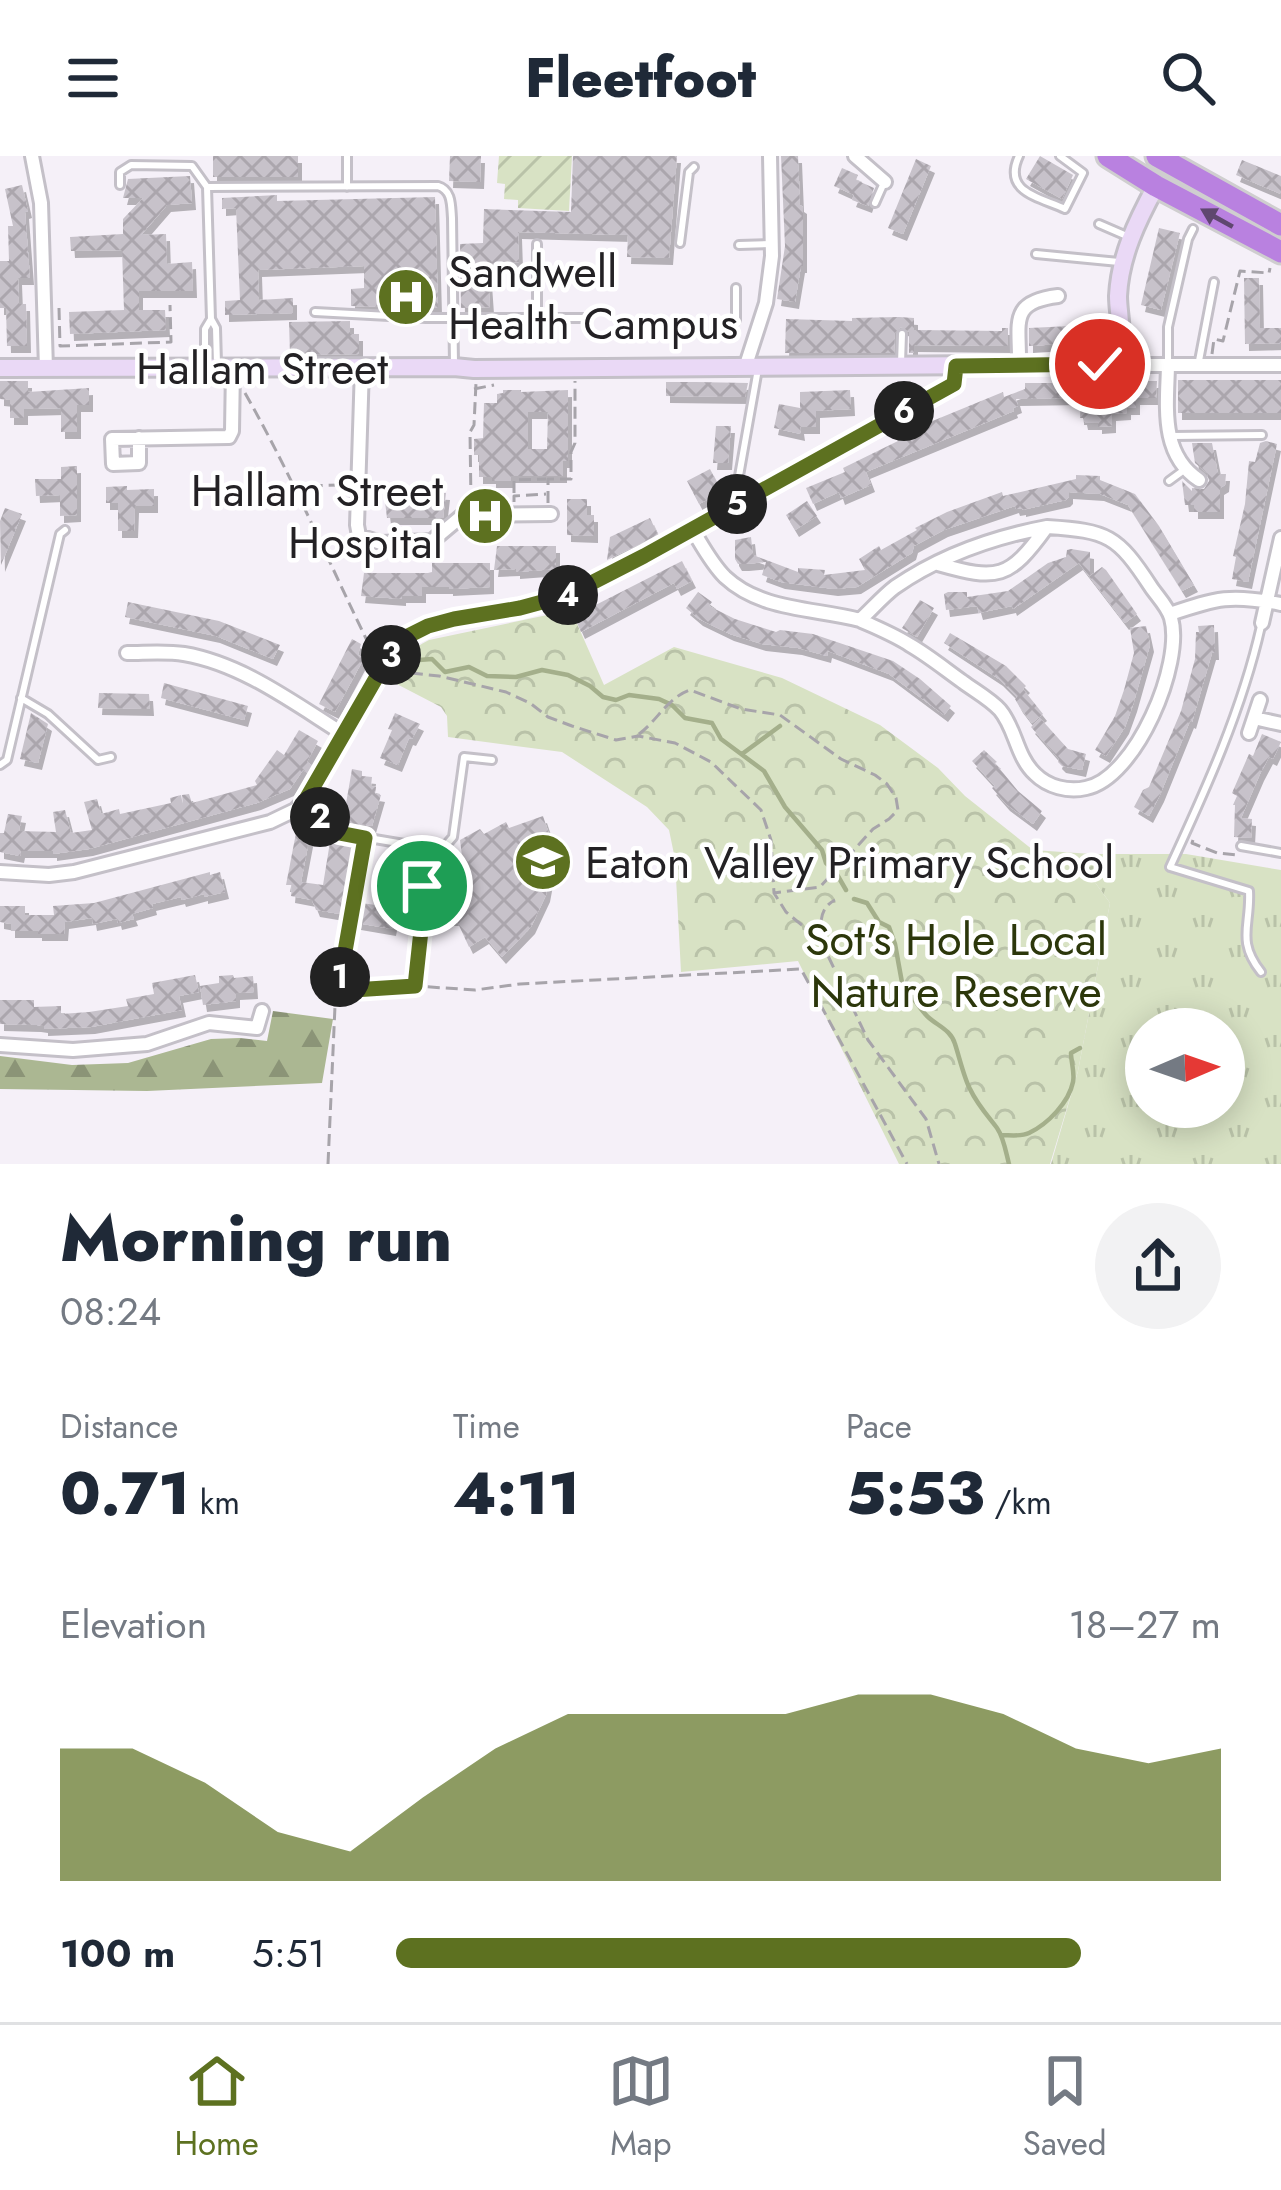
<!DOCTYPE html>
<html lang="en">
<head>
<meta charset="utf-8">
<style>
  :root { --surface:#fff; --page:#f2f2f3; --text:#1f2937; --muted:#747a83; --line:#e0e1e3; --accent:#5d7120 }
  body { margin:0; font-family:Jost,sans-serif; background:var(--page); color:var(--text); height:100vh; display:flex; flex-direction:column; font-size:45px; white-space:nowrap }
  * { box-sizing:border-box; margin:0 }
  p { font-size:39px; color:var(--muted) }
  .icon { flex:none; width:66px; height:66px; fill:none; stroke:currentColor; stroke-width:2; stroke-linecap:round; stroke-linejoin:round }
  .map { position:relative; height:1008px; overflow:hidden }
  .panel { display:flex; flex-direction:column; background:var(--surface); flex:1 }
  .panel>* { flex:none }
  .needle { width:78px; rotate:88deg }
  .controls { position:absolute; left:1125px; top:852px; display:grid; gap:24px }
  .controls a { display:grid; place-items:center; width:120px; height:120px; border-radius:50%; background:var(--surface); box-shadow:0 6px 30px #0003; font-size:60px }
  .pin { position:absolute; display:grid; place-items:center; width:102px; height:102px; color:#fff; margin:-51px; border:6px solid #fff; border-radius:50%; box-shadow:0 3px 12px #0007 }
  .km { position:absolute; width:60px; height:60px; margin:-30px; border-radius:50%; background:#222; color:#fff; font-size:33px; line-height:60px; text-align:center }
  .round { display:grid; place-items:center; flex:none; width:126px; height:126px; border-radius:63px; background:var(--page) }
  .summary { display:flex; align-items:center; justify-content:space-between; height:204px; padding:0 60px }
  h1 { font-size:66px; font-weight:800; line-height:90px }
  .metrics { display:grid; grid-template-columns:repeat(3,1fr); gap:18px; height:204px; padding:12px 60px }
  .metrics div { display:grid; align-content:center }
  .metrics b { font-size:60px; font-weight:800 }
  .metrics small { font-size:33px; font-weight:400 }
  .metrics p { font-size:33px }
  .chart { height:336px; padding:24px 60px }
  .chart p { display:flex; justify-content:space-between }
  .chart svg { width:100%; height:216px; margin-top:12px; fill:var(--accent); opacity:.7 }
  ul { padding:0 60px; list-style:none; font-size:39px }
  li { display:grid; grid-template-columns:192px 144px 1fr; align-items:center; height:90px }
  li i { height:30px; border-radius:15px; background:var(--accent) }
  header { display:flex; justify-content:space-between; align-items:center; height:156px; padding:0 60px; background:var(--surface); font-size:54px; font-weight:800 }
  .tabs { display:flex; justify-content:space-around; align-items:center; height:168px; border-top:3px solid var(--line); background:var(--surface); font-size:33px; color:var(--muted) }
  .tabs a { display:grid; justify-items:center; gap:6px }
  .tabs .active { color:var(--accent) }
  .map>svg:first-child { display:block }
</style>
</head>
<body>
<header><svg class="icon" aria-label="menu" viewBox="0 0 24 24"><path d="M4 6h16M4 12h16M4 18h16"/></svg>Fleetfoot<svg class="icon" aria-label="search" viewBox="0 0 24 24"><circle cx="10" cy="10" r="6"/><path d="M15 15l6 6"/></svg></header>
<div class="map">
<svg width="1281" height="1008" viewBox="0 0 1281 1008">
  <defs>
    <pattern id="grass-tufts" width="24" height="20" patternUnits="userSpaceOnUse" patternTransform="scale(3)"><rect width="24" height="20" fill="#d8e2c4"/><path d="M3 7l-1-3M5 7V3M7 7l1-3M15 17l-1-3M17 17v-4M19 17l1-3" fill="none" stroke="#b9c2a8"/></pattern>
    <pattern id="forest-firs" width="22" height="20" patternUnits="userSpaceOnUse" patternTransform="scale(3)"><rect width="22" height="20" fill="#abb792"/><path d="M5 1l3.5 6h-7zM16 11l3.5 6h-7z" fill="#8b9477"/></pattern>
    <pattern id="park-crowns" width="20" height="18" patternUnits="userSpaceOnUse" patternTransform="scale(3)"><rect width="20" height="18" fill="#d8e2c4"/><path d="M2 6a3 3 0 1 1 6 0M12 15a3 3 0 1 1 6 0" fill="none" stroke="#b9c2a8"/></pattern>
    <pattern id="garden-furrows" width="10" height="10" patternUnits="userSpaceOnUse" patternTransform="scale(3)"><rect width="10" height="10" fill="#d8e2c4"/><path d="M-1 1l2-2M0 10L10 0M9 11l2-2" fill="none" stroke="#b9c2a8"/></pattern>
    <pattern id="building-cross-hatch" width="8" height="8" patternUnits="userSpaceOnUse" patternTransform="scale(3)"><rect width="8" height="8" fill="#c7c2ca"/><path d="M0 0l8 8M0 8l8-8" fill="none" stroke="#aba6ad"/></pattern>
    <filter id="shadow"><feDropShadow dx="4" dy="7" stdDeviation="0" flood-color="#0004"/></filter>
  </defs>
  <rect width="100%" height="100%" fill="#f5f0f8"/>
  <path fill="url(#grass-tufts)" fill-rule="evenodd" d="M1092,698H1186L1281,714V1008H1051L1078,915L1110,747L1094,725ZM1146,873H1224V951H1146Z"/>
  <path fill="url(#forest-firs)" d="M273,855L333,863L322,927L147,935L0,933V900L72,909L128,907L211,883L240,882L267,885Z"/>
  <path fill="url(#park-crowns)" d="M571,454L604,529L674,491L782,522L880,569L938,612L965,640L1033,694L1092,698L1094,725L1110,747L1078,915L1050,1008H899L798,805L681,816L675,703L669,674L647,651L562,596L448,581L447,560L441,551L389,524C397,506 411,493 429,484Z"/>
  <path fill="url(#garden-furrows)" d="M499,0H572L569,55L518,52V44L504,43L505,28L497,27Z"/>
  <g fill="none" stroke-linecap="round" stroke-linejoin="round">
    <path stroke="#a4af8b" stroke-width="4.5" d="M409,501L419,504L432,503L445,516L469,511L487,520L516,521L542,514L568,519L590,530L603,541L616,544L629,539L659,543L672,549L685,562L712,567L721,583L764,615L785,651L822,694L826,707L835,715L846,734
      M742,598L780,570
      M854,743L867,747L879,766L889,771L895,788L903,832C914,841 919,852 928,861C938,870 951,874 955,888C959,900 964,922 970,933C977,948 987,959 997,972C1004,982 1006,997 1009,1008
      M1001,979C1010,979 1021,981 1029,977C1048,968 1069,946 1073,926C1075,917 1071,906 1071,897L1080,892"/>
  </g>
  <path fill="url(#building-cross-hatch)" fill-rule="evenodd" filter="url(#shadow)" d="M213,0H298V21H213Z
    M450,0H481L480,26L449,25Z
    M573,0H677L669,102L627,101L628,79L518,76L519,106L487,108L490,151L461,152L460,88L483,87L484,53L571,56Z
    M781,0H798L800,49L803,51V110H801L795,146L777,143L785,90Z
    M1040,0L1073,19L1062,43L1026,23Z
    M916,3L931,10L903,78L888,72Z
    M1242,4L1281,20V38L1236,19Z
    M842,12L858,19L856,24L874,32L868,50L852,44L854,39L834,30Z
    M190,20L192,47L167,49L141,79L166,78L167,108L192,106L193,135H139V154H165L166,174L70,178L69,156L124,154L122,94L71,95L70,81L123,78V63L143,42H123L128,23Z
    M22,29L28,55L25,56L30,122H18L19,148H26L27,190H7L6,152H0V105H9L8,70H13L5,33Z
    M277,39V45L435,41L438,152L351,150V133L364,132V110L258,114L259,144L293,142V157L225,159V145L240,144L236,52L222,53V42Z
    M1159,72L1180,77L1161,154L1141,149Z
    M1244,122H1259L1260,172H1281V187L1245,188Z
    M899,161L914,162V174L1002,175V172H1008V190L914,189V197H909V176L901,171L895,177L894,197H785L786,163L852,165V162Z
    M350,165V178H359V198L290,199L289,166Z
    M1091,169L1092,186L1029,190V172Z
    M1127,221H1139V225H1157L1156,242H1136V252H1127V257L1112,258V270L1098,271V267H1084L1083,262H1080L1081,239H1114L1113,235H1128Z
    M1178,224H1281V257H1178Z
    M0,225H28V236L89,232V249H77V276H61V252L24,253V262H10V244L0,243Z
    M666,226H696L748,227L745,241L666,240Z
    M1025,227H1078V242L1016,243L1018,250L1013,252L1014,255L866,316L871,329L841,342L839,336L813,348L806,332L845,316L843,312L898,285L896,280L1003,236L1004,241L1025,233Z
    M503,234H521V236L568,234V305H563V320H511V325H492V321H479V299H474V283L483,282L484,247H497V238L503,237ZM528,256H548L547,293H528Z
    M850,234L851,253L816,255V271H800L801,278L774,272L779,248L800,252V236Z
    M716,270H731L728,307H713Z
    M1266,285L1277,288L1248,426L1232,423L1236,401L1233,400L1245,348L1249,305L1255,306L1260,287Z
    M1192,287H1212L1218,318H1226L1225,329L1220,332V356H1194V349H1185L1182,325L1192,335V332L1204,333L1209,325L1207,317L1195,307Z
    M77,310V359L60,360V339L36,340L35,323H61V311Z
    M710,313L722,336L699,348L687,325Z
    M1076,319L1100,320V324L1135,338L1159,370L1194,429L1182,435L1128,349L1100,338L1069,336V341L1066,344L1022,354V352L1016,353L1015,350L944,374L914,390L912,397L857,431L834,433L781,426L762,419L766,406L745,408H738L735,403V384L751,381L753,399L798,416V412L825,414L824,419L865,414L859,403L879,390L881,394L917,374L915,372L947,356L1002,336L1003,340L1076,323Z
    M127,330V334L154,333V350H135L134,375H118V347H106V331Z
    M407,335L446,337L443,362H387L384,337H407Z
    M567,343H587V359H594V380L567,379Z
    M807,345L817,360L795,374L786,359Z
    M5,352L22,358L1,409L0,365Z
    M650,362L658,379L607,404L610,381Z
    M497,390H556V413L516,416V413L494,414Z
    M1071,393L1090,396V420L1102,411L1106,414L1137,458L1125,467L1079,407L1013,453L1012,450L979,457L977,450L946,454L944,438L948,436H967V441L1008,435L1048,407L1066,401L1067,394Z
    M682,405L692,425L677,433L674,427L581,476L574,460Z
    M432,407H490V431L449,433V431H422V440H402V443L361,440L364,417H428L432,416Z
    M698,436L712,446L709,450L735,463L776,476L780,474L813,478L893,505L920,523L951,550L944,559L889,518L828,495L827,500L798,492L762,488L730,478L699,463L686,452Z
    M920,444L934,452L917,481L902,472Z
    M128,446L219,465L280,489L273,503L216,480L125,461Z
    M1214,469L1215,497H1212L1192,566L1190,565L1160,639L1149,660L1134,651L1143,634L1149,631L1181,555L1195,503L1196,476H1199L1198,470Z
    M1146,470L1150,489L1133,549L1125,571L1106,600L1095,594L1115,560L1124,534L1134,497L1130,472Z
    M950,477L1006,510L1026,530L1023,533L1043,558L1032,567L1019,550L1015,543L1017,541L999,523L944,487Z
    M352,483L361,488L358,499L364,502L335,556L319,548Z
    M164,527L248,550L244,564L161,542Z
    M99,537L149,538L150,553L98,552Z
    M31,557L48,568L38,607L20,603Z
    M395,557L420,568L412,583L409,582L398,609L380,602L392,574L388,573Z
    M1040,562L1068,593L1086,598L1082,614L1062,610L1058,606L1059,603L1031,571Z
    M299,574L318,585L307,606L314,611L310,618L303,614L290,633L257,647L89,693L53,698V695H21L20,700L0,696V677H4L8,658L22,660L19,675L56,676L53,656L65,654L71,677L92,674L84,646L97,643L101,658L119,653L120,658L171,647L170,642L181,639L183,649L182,639L189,638L192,647L257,629L255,625L277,594L284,599Z
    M1262,578L1281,586L1273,603L1269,601L1260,618L1241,662L1252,663L1251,682L1234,681L1235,649H1233L1237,640L1232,637L1249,598L1253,600Z
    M984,594L997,606L995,607L1018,635L1042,655L1033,668L1006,648L992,632L995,630L972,605Z
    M352,613L362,615V620L372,621L371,630L376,631L375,638L381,639L372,670L360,668L359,673L345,670L343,665Z
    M543,660L550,681L549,723L546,739L531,771L502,801L485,781L469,791L456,763H450L444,730L456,723L463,708L460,684L480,673L484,678L506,666L509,672Z
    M296,677L310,679L301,726L323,729L330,686L356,688L355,694L351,693L343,738L349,739L348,745L396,752L392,773L357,767L358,761L316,754L312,744L291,740L292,729H286Z
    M210,716V719L220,716L225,736L204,741V738L182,744L181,741L152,748L153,752L132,758L134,763L118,767L117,763L93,768L92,762L65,766L64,778H38V775H11V768L0,766V750H25V759H54L53,750L94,747Z
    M195,819L199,836L179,840L182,854L91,871L44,873V870L37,869L0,868V844H34V851L61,850V858L89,856L128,850L126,843L154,838L152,827Z
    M233,819L234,822L253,820L254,836L236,837V845L203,849L200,830L219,827V820Z"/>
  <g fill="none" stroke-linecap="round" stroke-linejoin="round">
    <g stroke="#c4c0c8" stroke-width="12">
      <path id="lane" d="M1019,0C1002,36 1039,41 1065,53L1083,17L1060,0
        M120,29V16L131,9L192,10L207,31L211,163L216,172L217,208
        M207,31L438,30C452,34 451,49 452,62L454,208
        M347,31V0
        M875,47L883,29
        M1099,68L1129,81
        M680,87L689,16L694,11
        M537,88V163
        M739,89L772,88
        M1036,98L1119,106
        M315,156L426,162H585
        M732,169L736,164V132
        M205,206V173L211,163
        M901,207L902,178
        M1168,210V171L1188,83L1193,73
        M1198,210L1214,126
        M1172,280L1262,279
        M1169,325L1184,314
        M734,348L758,213
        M1261,470C1242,554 1206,633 1170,711L1249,735C1251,770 1236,784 1261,816
        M21,542L48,558L98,604L111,601
        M0,609L7,604L60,378L65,374
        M305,645L339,677L422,691L446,689L453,681L464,601L492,604
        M1241,690L1281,697
        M358,718L365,682"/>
    </g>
    <g stroke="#c4c0c8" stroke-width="18">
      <path id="street" d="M32,0L41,47L46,213
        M855,0L885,26
        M1113,202L1131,209H1281
        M746,209L766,147L772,100L770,0
        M1019,209C1020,167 1008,146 1058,140
        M1168,210C1167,251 1160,298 1199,324
        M362,211L357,369L359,380L381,387L432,385L463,359L551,358
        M139,282V307L113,308L112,283L229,281L232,275L233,211
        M1047,371C1108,375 1117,379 1151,431C1157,440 1168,451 1171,462C1184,507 1136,622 1086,632C1068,636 1048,631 1035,618C1016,600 1016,573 1000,554C990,543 975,535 963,526C946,514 929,500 910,489C895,479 877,472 860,464C871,454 883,440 895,431C940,400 994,381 1047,371Z
        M692,373C702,389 711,407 725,421C761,455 815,452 860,464
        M938,408C998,425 1009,423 1046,372
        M1170,458C1217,442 1231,438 1281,448
        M1262,467L1281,382
        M127,497C145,497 166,495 184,498C243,508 295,548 345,579
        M1254,562L1281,568
        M1249,577L1260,544
        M0,716L49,719L74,716L270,666L295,654L310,639L383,510L406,480L427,470L455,463L520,453L568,439L644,400L954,228L956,210
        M0,889L73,894L147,888L209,867L257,872L262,855"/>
    </g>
    <g stroke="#c4c0c8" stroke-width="22">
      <path id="secondary" d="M0,212L454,211L474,213L1099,208C1109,205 1117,201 1119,189C1123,174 1118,156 1118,140C1120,100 1137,65 1156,30"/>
    </g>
    <g stroke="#cfcecf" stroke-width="27">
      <path id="highway" d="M1108,0L1156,30L1281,96
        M1157,0L1281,69"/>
    </g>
    <path stroke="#a7a4aa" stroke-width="3" stroke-dasharray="12 6" stroke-linecap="butt" d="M59,152L60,190L171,186L170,149
      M1212,198L1214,183L1223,185L1240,115L1269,117L1270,112
      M474,233L494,229
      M245,237C294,323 332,414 376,503
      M514,337V324L546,323
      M514,346V340L546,338
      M471,347L470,276L474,269L476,227
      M548,347V323H571V296L575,287V225
      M222,352V333L228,331L345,329
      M393,515L439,520L506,536L530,547L548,561L572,570L616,584L638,580L675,587L711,606L761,654L771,684L774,737L786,756L821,785L868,884L926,963L939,1008
      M639,578C658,564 667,542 690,534L741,553L780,559L841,603L875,619L887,628L896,642L898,654L889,663L873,673L820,731L774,737
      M1193,684L1192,687L1217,697L1238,699
      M820,783C821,767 819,752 835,744
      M415,829L425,747L422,730
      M338,835L415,830L475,834L520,828L801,813L907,1008
      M328,1008L335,850L356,726"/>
    <use href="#lane" stroke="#fff" stroke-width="6"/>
    <use href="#street" stroke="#fff" stroke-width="12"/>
    <use href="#secondary" stroke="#ead9f6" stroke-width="16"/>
    <use href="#highway" stroke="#b981e0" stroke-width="21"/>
  </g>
  <defs><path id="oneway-solid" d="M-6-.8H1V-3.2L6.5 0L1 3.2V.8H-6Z" transform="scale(3)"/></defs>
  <use fill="#5f476f" href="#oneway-solid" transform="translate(1217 62) rotate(-151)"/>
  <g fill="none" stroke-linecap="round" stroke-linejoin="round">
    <g stroke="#fff" stroke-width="24">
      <path id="route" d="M422,730L424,747L415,830L338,835L365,682L339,677L305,645L383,510L406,481L428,470L454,463L520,452L568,439L644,400L954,228L956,210L1100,208"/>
    </g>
    <use href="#route" stroke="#5d7120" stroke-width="15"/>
  </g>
  <defs>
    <g id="hospital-disc" transform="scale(3)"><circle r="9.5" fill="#5d7120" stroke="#fff"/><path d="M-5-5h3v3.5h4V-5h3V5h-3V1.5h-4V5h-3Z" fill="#fff"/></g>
    <g id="school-disc" transform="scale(3)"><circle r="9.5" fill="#5d7120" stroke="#fff"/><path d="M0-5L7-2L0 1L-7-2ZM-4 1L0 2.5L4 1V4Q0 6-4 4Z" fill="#fff"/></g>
  </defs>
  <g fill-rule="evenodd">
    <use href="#hospital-disc" x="406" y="141"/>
    <use href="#hospital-disc" x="485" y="360"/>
    <use href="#school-disc" x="543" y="706"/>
  </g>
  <g text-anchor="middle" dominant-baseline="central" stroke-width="9" stroke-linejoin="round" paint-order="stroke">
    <g font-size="45" fill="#232124" stroke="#fff" text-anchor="start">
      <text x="448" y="115">Sandwell<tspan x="448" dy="52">Health Campus</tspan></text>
      <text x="443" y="334" text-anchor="end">Hallam Street<tspan x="443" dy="52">Hospital</tspan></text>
      <text x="585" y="706">Eaton Valley Primary School</text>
    </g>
    <g font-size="45" fill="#232124" stroke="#fff">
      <text x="262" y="212">Hallam Street</text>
    </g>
    <g font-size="45" fill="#2c370b" stroke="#fff">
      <text x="956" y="783">Sot's Hole Local<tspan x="956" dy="52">Nature Reserve</tspan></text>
    </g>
  </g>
</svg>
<div class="controls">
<a><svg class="needle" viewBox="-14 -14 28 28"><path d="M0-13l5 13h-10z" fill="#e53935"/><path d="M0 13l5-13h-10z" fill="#747a83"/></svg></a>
</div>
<div class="pin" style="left:422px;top:730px;background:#1e9e55"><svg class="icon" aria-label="arrive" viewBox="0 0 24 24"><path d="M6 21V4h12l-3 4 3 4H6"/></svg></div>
<div class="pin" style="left:1100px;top:208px;background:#d93025"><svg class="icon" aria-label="check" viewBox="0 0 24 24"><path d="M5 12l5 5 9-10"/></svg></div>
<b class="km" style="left:340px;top:821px">1</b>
<b class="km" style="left:320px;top:661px">2</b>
<b class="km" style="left:391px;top:499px">3</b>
<b class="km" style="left:568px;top:439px">4</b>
<b class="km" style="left:737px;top:348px">5</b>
<b class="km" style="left:904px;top:255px">6</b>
</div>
<section class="panel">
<div class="summary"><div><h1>Morning run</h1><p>08:24</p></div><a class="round"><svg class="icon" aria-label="share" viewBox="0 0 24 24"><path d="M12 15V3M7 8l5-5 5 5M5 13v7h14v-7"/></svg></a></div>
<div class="metrics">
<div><p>Distance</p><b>0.71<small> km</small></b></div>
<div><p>Time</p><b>4:11</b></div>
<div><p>Pace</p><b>5:53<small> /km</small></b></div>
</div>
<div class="chart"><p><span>Elevation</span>18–27 m</p>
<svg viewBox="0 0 160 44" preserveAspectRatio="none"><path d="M0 44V17L10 17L20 24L30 34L40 38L50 27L60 17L70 10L80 10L90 10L100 10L110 6L120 6L130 10L140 17L150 20L160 17V44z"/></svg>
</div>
<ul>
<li><b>100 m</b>5:51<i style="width:83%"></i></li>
</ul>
</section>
<nav class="tabs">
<a class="active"><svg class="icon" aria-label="home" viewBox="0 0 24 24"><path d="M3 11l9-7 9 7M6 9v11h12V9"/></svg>Home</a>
<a><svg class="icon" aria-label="map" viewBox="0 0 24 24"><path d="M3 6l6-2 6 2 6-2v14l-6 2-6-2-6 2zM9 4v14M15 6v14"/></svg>Map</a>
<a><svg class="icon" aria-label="saved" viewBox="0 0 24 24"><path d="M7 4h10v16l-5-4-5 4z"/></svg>Saved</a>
</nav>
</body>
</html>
